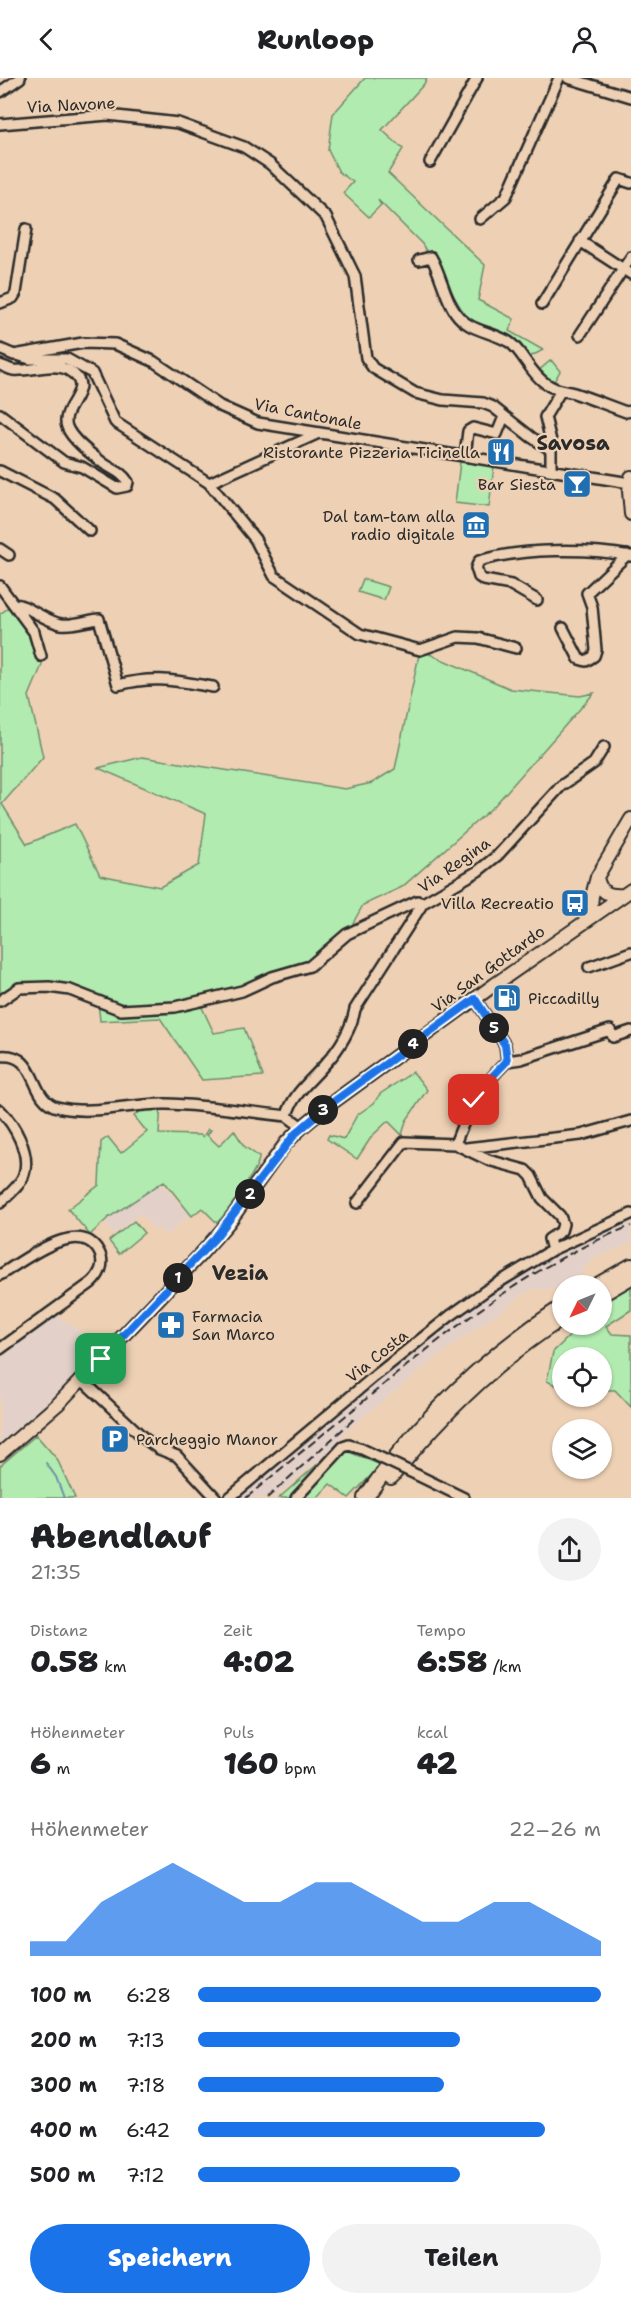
<!DOCTYPE html>
<html lang="de">
<head>
<meta charset="utf-8">
<style>
  :root { --surface:#fff; --page:#f2f2f2; --text:#202124; --muted:#757577; --accent:#1a73e8 }
  body { margin:0; font-family:"Shantell Sans",sans-serif; background:var(--page); color:var(--text); height:100vh; display:flex; flex-direction:column; font-size:22px; white-space:nowrap }
  * { box-sizing:border-box; margin:0 }
  p { font-size:20px; color:var(--muted) }
  .icon { flex:none; width:33px; height:33px; fill:none; stroke:currentColor; stroke-width:2; stroke-linecap:round; stroke-linejoin:round }
  .map { position:relative; height:1420px; overflow:hidden }
  .details { display:flex; flex-direction:column; background:var(--surface); flex:1 }
  .details>* { flex:none }
  .needle { width:39px; rotate:227deg }
  .fabs { position:absolute; left:552px; top:1197px; display:grid; gap:12px }
  .fabs a { display:grid; place-items:center; width:60px; height:60px; border-radius:50%; background:var(--surface); box-shadow:0 2px 4px #0004; font-size:30px }
  .pin { position:absolute; display:grid; place-items:center; width:51px; height:51px; color:#fff; margin:-26px; border-radius:12px; box-shadow:0 3px 9px #0006 }
  .km { position:absolute; width:30px; height:30px; margin:-15px; border-radius:50%; background:#222; color:#fff; font-size:16px; line-height:30px; text-align:center }
  .round { display:grid; place-items:center; flex:none; width:63px; height:63px; border-radius:32px; background:var(--page) }
  .headline { display:flex; align-items:center; justify-content:space-between; height:102px; padding:0 30px }
  h1 { font-size:33px; font-weight:800; line-height:45px }
  .stats { display:grid; grid-template-columns:repeat(3,1fr); gap:9px; height:102px; padding:6px 30px }
  .stats div { display:grid; align-content:center }
  .stats b { font-size:30px; font-weight:800 }
  .stats small { font-size:16px; font-weight:400 }
  .stats p { font-size:16px }
  .chart { height:168px; padding:12px 30px }
  .chart p { display:flex; justify-content:space-between }
  .chart svg { width:100%; height:108px; margin-top:6px; fill:var(--accent); opacity:.7 }
  .button { display:flex; gap:12px; margin-top:auto; padding:12px 30px }
  .button a { flex:1; height:69px; border-radius:36px; background:var(--accent); color:#fff; font-size:24px; font-weight:800; line-height:69px; text-align:center }
  .button a+a { background:var(--page); color:var(--text) }
  ul { padding:0 30px; list-style:none; font-size:20px }
  li { display:grid; grid-template-columns:96px 72px 1fr; align-items:center; height:45px }
  li i { height:15px; border-radius:8px; background:var(--accent) }
  header { display:flex; justify-content:space-between; align-items:center; height:78px; padding:0 30px; background:var(--surface); font-size:27px; font-weight:800 }
  .map>svg:first-child { display:block }
</style>
</head>
<body>
<header><svg class="icon" aria-label="back" viewBox="0 0 24 24"><path d="M15 5l-7 7 7 7"/></svg>Runloop<svg class="icon" aria-label="person" viewBox="0 0 24 24"><circle cx="12" cy="8" r="4"/><path d="M4 21q1-7 8-7t8 7"/></svg></header>
<div class="map">
<svg width="631" height="1420" viewBox="0 0 631 1420">
  <rect width="100%" height="100%" fill="#eed1b4"/>
  <filter id="ink" filterUnits="userSpaceOnUse"><feTurbulence type="fractalNoise" baseFrequency=".0167" numOctaves="2"/><feDisplacementMap in="SourceGraphic" scale="12" xChannelSelector="R" yChannelSelector="G"/><feConvolveMatrix kernelMatrix="1 2 1 2 8 2 1 2 1" color-interpolation-filters="sRGB"/></filter>
  <g filter="url(#ink)">
    <path fill="#e3d1c9" d="M162,1106L190,1137L167,1157L158,1150L155,1152L140,1135L114,1157L104,1145L130,1124Z
      M631,1139V1165L593,1181L571,1207L562,1208V1212L531,1211L437,1279L345,1354L335,1369L274,1420H234L340,1332L368,1313L396,1286L494,1209L553,1175Z
      M50,1233L89,1259L101,1281L0,1376V1271Z"/>
    <path fill="#b2ebaf" stroke="#6e8b6d" stroke-width="1.5" d="M365,0H427L424,6L382,52L403,71L388,95L485,187L478,222L514,241L509,253L543,272L526,281C510,258 497,250 470,245L422,166L378,122L381,127L369,139L343,115L353,104L339,94L328,72L333,36Z
      M551,282L560,293L552,307L536,295Z
      M460,384L494,388L489,429L455,425Z
      M363,501L389,509L384,522L358,514Z
      M14,526L34,554L41,578L42,587L29,618L43,679L2,726L27,766L75,746L100,797L160,809L199,787L206,736L98,690L142,679L345,711L372,705L395,691L420,572L511,611L580,618L594,615L494,728L402,809L363,827L347,856L310,888L199,923L214,955L244,950L263,998L202,1002L160,940L100,943L98,923L70,912L30,908L0,923V536Z
      M413,994L427,1012L406,1043L402,1057L388,1043L372,1058L357,1081L327,1061L329,1057L344,1061L357,1037L374,1025L380,1016Z
      M161,1026L159,1056L200,1057L203,1059L208,1051L211,1052L207,1057L219,1068L234,1052L244,1068L259,1079C260,1090 226,1135 217,1145L202,1130L192,1138L164,1103L108,1140L90,1157L68,1131L99,1107L101,1064L108,1059L121,1075L147,1054L134,1038L139,1034L141,1027Z
      M134,1143L144,1155L119,1176L109,1163Z
      M631,1206V1232L606,1248L612,1256L631,1257V1329L615,1312H602V1280H562V1310L547,1303L553,1274L581,1247L602,1246V1226L614,1214Z
      M36,1357L57,1381L75,1420H0V1388Z
      M337,1369L381,1387L349,1420L330,1406L317,1420H279Z"/>
    <g fill="none" stroke-linecap="round" stroke-linejoin="round">
      <path stroke="#6990a4" stroke-width="2" d="M46,1385L56,1399L64,1420"/>
      <g stroke="#2b2b2b" stroke-width="14">
        <path id="minor" d="M568,0L631,19
          M0,14L20,0
          M0,46L108,37L178,45L244,69L270,86L326,139L355,198L366,280L373,290L415,315L443,322L483,325L493,329L531,359L551,372
          M430,84L477,0
          M480,141L506,119L559,0
          M580,163L631,196
          M419,182L431,179C441,196 444,218 455,234C469,254 489,252 509,264C522,272 529,294 545,305C556,313 563,312 574,315C592,321 609,328 626,334L631,333
          M0,225L13,220L16,215L26,151
          M542,226L619,101L631,105
          M580,257L631,179
          M0,271L14,277L83,265L115,266L153,283L220,328L258,345L630,405
          M17,277L30,281H67L92,295L115,344L209,405L319,355
          M0,287C4,288 8,291 13,292C30,294 52,284 68,292C99,310 59,328 67,349C72,362 91,376 103,385C112,392 121,393 128,404L127,408L117,410L82,389L64,384L0,336
          M465,378L468,353L473,350L497,356L503,341
          M551,392V363L545,339L560,314
          M0,393L55,421L90,453
          M209,405L255,461L274,498L360,556L420,572L458,559L478,560L516,570
          M0,471L9,477
          M0,508L34,554L41,578
          M537,522L511,507L484,502L479,499L476,490L479,483C521,470 588,470 631,478
          M14,526C23,525 47,544 61,546C73,548 88,542 99,541L118,607C155,597 177,603 213,609
          M563,550L579,581L586,583L594,578L596,572L592,529L587,515L627,477
          M589,889L631,874
          M0,923L19,910L49,909L70,912L121,932L175,929L242,913L272,899L310,888L347,856L417,823L423,825
          M0,978C39,974 28,1021 57,1029C93,1038 131,1025 167,1026C207,1027 247,1034 287,1038L302,1049
          M507,983L521,981L610,952L613,959L631,953
          M0,1032C14,1046 31,1075 24,1096C21,1107 8,1117 0,1125
          M287,1038C292,1016 312,1002 326,985C339,971 352,950 355,931L423,825L478,793L498,777L561,708L594,685L604,669
          M455,1066C469,1029 479,1011 507,983L505,967L475,921
          M466,1070L581,1057L631,1043
          M357,1125L404,1064L455,1066L488,1082L525,1092L531,1098L542,1120L560,1138L563,1146L561,1153L549,1161L552,1172
          M0,1197C23,1183 82,1136 100,1176C105,1187 99,1198 91,1205L0,1271
          M81,1301L145,1361L159,1371L177,1378L216,1420
          M417,1397L464,1420
          M229,1420L376,1297L450,1238L488,1211L552,1172L631,1136
          M296,1420L343,1369L349,1367L362,1371"/>
      </g>
      <g stroke="#2b2b2b" stroke-width="16">
        <path id="major" d="M631,399L629,413L631,436
          M597,799C600,815 608,818 623,817
          M590,838L592,818L597,799L631,741
          M0,1376L58,1326L200,1177L229,1144L286,1065L302,1049L329,1027L494,907L631,812"/>
      </g>
      <g stroke="#2b2b2b" stroke-width="18">
        <path id="highway" d="M596,1208L631,1188
          M602,1216L631,1199
          M391,1399C439,1338 497,1282 562,1240
          M365,1420C418,1344 485,1279 562,1229"/>
      </g>
      <use href="#minor" stroke="#eed1b4" stroke-width="9"/>
      <use href="#major" stroke="#eed1b4" stroke-width="12"/>
      <use href="#highway" stroke="#eed1b4" stroke-width="14"/>
      <path stroke="#2b2b2b" stroke-width="2" stroke-dasharray="9 4.5" stroke-linecap="butt" d="M246,1420C291,1382 337,1345 383,1307C460,1244 537,1184 631,1148
        M267,1420L354,1341"/>
      <g stroke="#2b2b2b" stroke-width="14" stroke-linecap="butt">
        <path id="minor-bridge" d="M362,1371L417,1397"/>
      </g>
      <use href="#minor-bridge" stroke="#eed1b4" stroke-width="9"/>
    </g>
  </g>
  <g fill="none" stroke-linecap="round" stroke-linejoin="round" filter="url(#ink)">
    <g stroke="#fff" stroke-width="12">
      <path id="route" d="M101,1281L215,1160L295,1056L329,1027L475,921L505,967L507,983L484,1007L474,1022"/>
    </g>
    <use href="#route" stroke="#1a73e8" stroke-width="8"/>
  </g>
  <defs>
    <g id="restaurant-square" transform="scale(1.5)"><rect x="-9" y="-9" width="18" height="18" rx="4" fill="#1f6fb2" stroke="#eed1b4"/><path d="M-5-6h1v4h1v-4h1v4h1v-4h1v5L-1.5 .5V6h-2V.5L-5-1ZM5-6V6H3V1.5H1.5Q1.5-4 5-6Z" fill="#fff"/></g>
    <g id="bar-square" transform="scale(1.5)"><rect x="-9" y="-9" width="18" height="18" rx="4" fill="#1f6fb2" stroke="#eed1b4"/><path d="M-6-5H6L.8 .8V4.5H3.5V6h-7V4.5H-.8V.8Z" fill="#fff"/></g>
    <g id="museum-square" transform="scale(1.5)"><rect x="-9" y="-9" width="18" height="18" rx="4" fill="#1f6fb2" stroke="#eed1b4"/><path d="M0-6L6-3V-2H-6V-3ZM-5-1h2V3h-2ZM-1-1h2V3h-2ZM3-1h2V3H3ZM-6 4H6V6H-6Z" fill="#fff"/></g>
    <g id="bus-square" transform="scale(1.5)"><rect x="-9" y="-9" width="18" height="18" rx="4" fill="#1f6fb2" stroke="#eed1b4"/><path d="M-5-6H5V4H4V6H2V4H-2V6H-4V4H-5ZM-3.5-4V0h7V-4ZM-3.5 1.2v1.5H-2V1.2ZM2 1.2v1.5H3.5V1.2Z" fill="#fff"/></g>
    <g id="fuel-square" transform="scale(1.5)"><rect x="-9" y="-9" width="18" height="18" rx="4" fill="#1f6fb2" stroke="#eed1b4"/><path d="M-5.5-6h7V0h2V4h1.3V-2.5L3-4.5l.8-.8L6-3V5H2.5V1h-1V6h-7ZM-4.2-4.7v3.2H.2V-4.7Z" fill="#fff"/></g>
    <g id="pharmacy-square" transform="scale(1.5)"><rect x="-9" y="-9" width="18" height="18" rx="4" fill="#1f6fb2" stroke="#eed1b4"/><path d="M-2-6h4v4h4v4h-4v4h-4v-4h-4v-4h4Z" fill="#fff"/></g>
    <g id="parking-square" transform="scale(1.5)"><rect x="-9" y="-9" width="18" height="18" rx="4" fill="#1f6fb2" stroke="#eed1b4"/><path d="M-3.5-5.5H1a3.5 3.5 0 0 1 0 7H-1V5.5H-3.5ZM-1-3.4V-.6H.8a1.4 1.4 0 0 0 0-2.8Z" fill="#fff"/></g>
  </defs>
  <g fill-rule="evenodd">
    <use href="#restaurant-square" x="501" y="374"/>
    <use href="#bar-square" x="577" y="406"/>
    <use href="#museum-square" x="476" y="447"/>
    <use href="#bus-square" x="575" y="825"/>
    <use href="#fuel-square" x="507" y="920"/>
    <use href="#pharmacy-square" x="171" y="1247"/>
    <use href="#parking-square" x="115" y="1361"/>
  </g>
  <g text-anchor="middle" dominant-baseline="central" stroke-width="4.5" stroke-linejoin="round" paint-order="stroke">
    <g font-size="16" fill="#2b2b2b" stroke="#eed1b4">
      <text transform="translate(71 27) rotate(-3)">Via Navone</text>
      <text transform="translate(308 336) rotate(11)">Via Cantonale</text>
      <text transform="translate(454 787) rotate(-35)">Via Regina</text>
      <text transform="translate(488 891) rotate(-36)">Via San Gottardo</text>
      <text transform="translate(377 1278) rotate(-39)">Via Costa</text>
    </g>
    <g font-size="16" fill="#2b2b2b" stroke="#eed1b4" text-anchor="end">
      <text x="480" y="374">Ristorante Pizzeria Ticinella</text>
      <text x="556" y="406">Bar Siesta</text>
      <text x="455" y="438">Dal tam-tam alla<tspan x="455" dy="18">radio digitale</tspan></text>
      <text x="554" y="825">Villa Recreatio</text>
      <text x="528" y="920" text-anchor="start">Piccadilly</text>
      <text x="192" y="1238" text-anchor="start">Farmacia<tspan x="192" dy="18">San Marco</tspan></text>
      <text x="136" y="1361" text-anchor="start">Parcheggio Manor</text>
    </g>
    <g font-size="20" font-weight="bold" fill="#2b2b2b" stroke="#eed1b4">
      <text x="573" y="365">Savosa</text>
      <text x="240" y="1195">Vezia</text>
    </g>
  </g>
</svg>
<div class="fabs">
<a><svg class="needle" viewBox="-14 -14 28 28"><path d="M0-13l5 13h-10z" fill="#e53935"/><path d="M0 13l5-13h-10z" fill="#757577"/></svg></a>
<a><svg class="icon" aria-label="locate" viewBox="0 0 24 24"><circle cx="12" cy="12" r="6"/><path d="M12 2v4M12 18v4M2 12h4M18 12h4"/></svg></a>
<a><svg class="icon" aria-label="layers" viewBox="0 0 24 24"><path d="M12 4l9 5-9 5-9-5zM3 14l9 5 9-5"/></svg></a>
</div>
<div class="pin" style="left:101px;top:1281px;background:#1e9e55"><svg class="icon" aria-label="arrive" viewBox="0 0 24 24"><path d="M6 21V4h12l-3 4 3 4H6"/></svg></div>
<div class="pin" style="left:474px;top:1022px;background:#d93025"><svg class="icon" aria-label="check" viewBox="0 0 24 24"><path d="M5 12l5 5 9-10"/></svg></div>
<b class="km" style="left:178px;top:1200px">1</b>
<b class="km" style="left:250px;top:1116px">2</b>
<b class="km" style="left:323px;top:1032px">3</b>
<b class="km" style="left:413px;top:966px">4</b>
<b class="km" style="left:494px;top:950px">5</b>
</div>
<section class="details">
<div class="headline"><div><h1>Abendlauf</h1><p>21:35</p></div><a class="round"><svg class="icon" aria-label="share" viewBox="0 0 24 24"><path d="M12 15V3M7 8l5-5 5 5M5 13v7h14v-7"/></svg></a></div>
<div class="stats">
<div><p>Distanz</p><b>0.58<small> km</small></b></div>
<div><p>Zeit</p><b>4:02</b></div>
<div><p>Tempo</p><b>6:58<small> /km</small></b></div>
</div>
<div class="stats">
<div><p>Höhenmeter</p><b>6<small> m</small></b></div>
<div><p>Puls</p><b>160<small> bpm</small></b></div>
<div><p>kcal</p><b>42</b></div>
</div>
<div class="chart"><p><span>Höhenmeter</span>22–26 m</p>
<svg viewBox="0 0 160 44" preserveAspectRatio="none"><path d="M0 44V38L10 38L20 22L30 14L40 6L50 14L60 22L70 22L80 14L90 14L100 22L110 30L120 30L130 22L140 22L150 30L160 38V44z"/></svg>
</div>
<ul>
<li><b>100 m</b>6:28<i style="width:100%"></i></li>
<li><b>200 m</b>7:13<i style="width:65%"></i></li>
<li><b>300 m</b>7:18<i style="width:61%"></i></li>
<li><b>400 m</b>6:42<i style="width:86%"></i></li>
<li><b>500 m</b>7:12<i style="width:65%"></i></li>
</ul>
<div class="button"><a>Speichern</a><a>Teilen</a></div>
</section>
</body>
</html>
